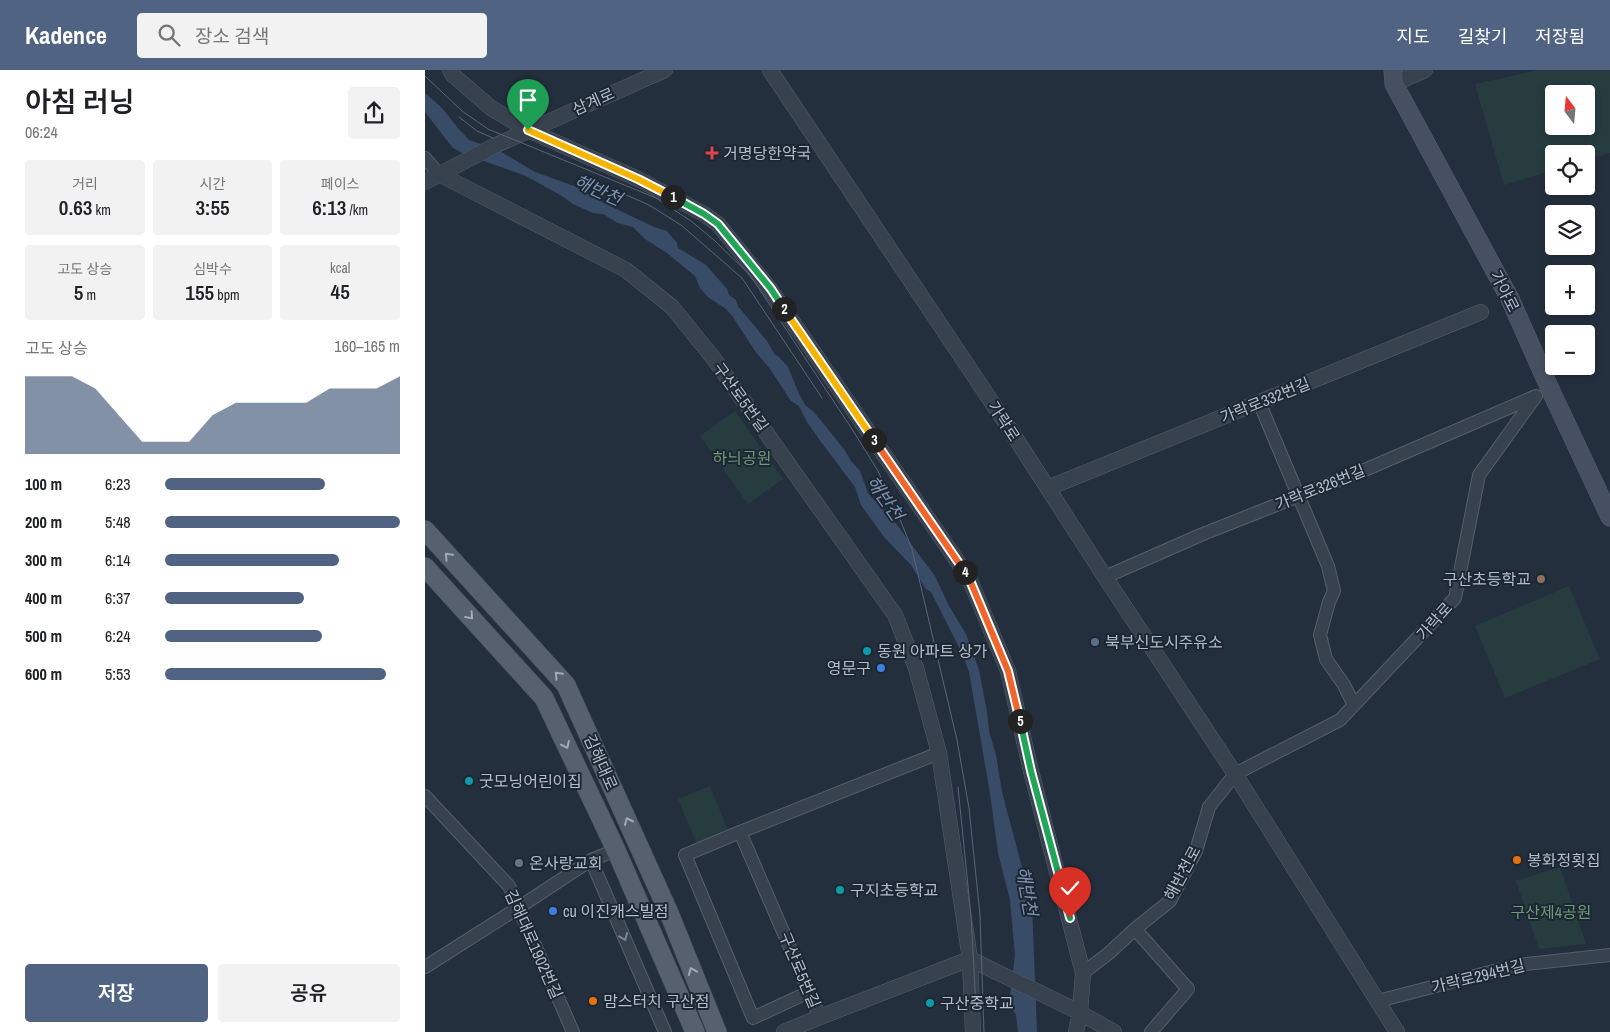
<!DOCTYPE html>
<html lang="ko">
<head>
<meta charset="utf-8">
<style>
  :root { --surface:#fff; --page:#f2f2f2; --text:#202124; --muted:#757577; --accent:#506383 }
  body { margin:0; font-family:"Archivo Narrow","Noto Sans KR",sans-serif; background:var(--page); color:var(--text); height:100vh; display:flex; flex-direction:column; font-size:19px; white-space:nowrap }
  * { box-sizing:border-box; margin:0 }
  p { font-size:16px; color:var(--muted) }
  .icon { flex:none; width:28px; height:28px; fill:none; stroke:currentColor; stroke-width:2; stroke-linecap:round; stroke-linejoin:round }
  .map { position:relative; flex:1; overflow:hidden }
  .sheet { display:flex; flex-direction:column; background:var(--surface); width:425px }
  .sheet>* { flex:none }
  .needle { width:32px; rotate:344deg }
  .controls { position:absolute; left:1120px; top:15px; display:grid; gap:10px }
  .controls a { display:grid; place-items:center; width:50px; height:50px; border-radius:5px; background:var(--surface); box-shadow:0 2px 8px #0003; font-size:25px }
  .pin { position:absolute; display:grid; place-items:center; width:42px; height:42px; color:#fff; margin:-51px -21px; border-radius:50% 50% 50% 0; rotate:-45deg; box-shadow:0 0 5px #0007 }
  .pin .icon { rotate:45deg }
  .km { position:absolute; width:25px; height:25px; margin:-12px; border-radius:50%; background:#222; color:#fff; font-size:14px; line-height:25px; text-align:center }
  .round { display:grid; place-items:center; flex:none; width:52px; height:52px; border-radius:5px; background:var(--page) }
  .headline { display:flex; align-items:center; justify-content:space-between; height:85px; padding:0 25px }
  h1 { font-size:28px; font-weight:600; line-height:38px }
  .metrics { display:grid; grid-template-columns:repeat(3,1fr); gap:8px; height:85px; padding:5px 25px }
  .metrics div { display:grid; align-content:center; border-radius:5px; background:var(--page); text-align:center }
  .metrics b { font-size:21px; font-weight:600 }
  .metrics small { font-size:14px; font-weight:400 }
  .metrics p { font-size:14px }
  .chart { height:140px; padding:10px 25px }
  .chart p { display:flex; justify-content:space-between }
  .chart svg { width:100%; height:90px; margin-top:5px; fill:var(--accent); opacity:.7 }
  .button { display:flex; gap:10px; margin-top:auto; padding:10px 25px }
  .button a { flex:1; height:58px; border-radius:5px; background:var(--accent); color:#fff; font-size:20px; font-weight:600; line-height:58px; text-align:center }
  .button a+a { background:var(--page); color:var(--text) }
  ul { padding:0 25px; list-style:none; font-size:16px }
  li { display:grid; grid-template-columns:80px 60px 1fr; align-items:center; height:38px }
  li i { height:12px; border-radius:6px; background:var(--accent) }
  header { display:flex; align-items:center; gap:30px; box-sizing:border-box; height:70px; padding:0 25px; background:var(--accent); color:#fff }
  header strong { font-size:24px }
  nav { display:flex; gap:28px; margin-inline-start:auto; font-size:18px }
  .search { width:350px; height:45px; background:var(--page); display:flex; align-items:center; gap:12px; box-sizing:border-box; padding:0 18px; border-radius:5px; color:var(--muted); font-size:19px }
  main { display:flex; flex:1; min-height:0 }
  .map>svg:first-child { display:block }
</style>
</head>
<body>
<header>
<strong>Kadence</strong>
<div class="search"><svg class="icon" aria-label="search" viewBox="0 0 24 24"><circle cx="10" cy="10" r="6"/><path d="M15 15l6 6"/></svg>장소 검색</div>
<nav><a>지도</a><a>길찾기</a><a>저장됨</a></nav>
</header>
<main>
<section class="sheet">
<div class="headline"><div><h1>아침 러닝</h1><p>06:24</p></div><a class="round"><svg class="icon" aria-label="share" viewBox="0 0 24 24"><path d="M12 15V3M7 8l5-5 5 5M5 13v7h14v-7"/></svg></a></div>
<div class="metrics">
<div><p>거리</p><b>0.63<small> km</small></b></div>
<div><p>시간</p><b>3:55</b></div>
<div><p>페이스</p><b>6:13<small> /km</small></b></div>
</div>
<div class="metrics">
<div><p>고도 상승</p><b>5<small> m</small></b></div>
<div><p>심박수</p><b>155<small> bpm</small></b></div>
<div><p>kcal</p><b>45</b></div>
</div>
<div class="chart"><p><span>고도 상승</span>160–165 m</p>
<svg viewBox="0 0 160 44" preserveAspectRatio="none"><path d="M0 44V6L10 6L20 6L30 12L40 25L50 38L60 38L70 38L80 25L90 19L100 19L110 19L120 19L130 12L140 12L150 12L160 6V44z"/></svg>
</div>
<ul>
<li><b>100 m</b>6:23<i style="width:68%"></i></li>
<li><b>200 m</b>5:48<i style="width:100%"></i></li>
<li><b>300 m</b>6:14<i style="width:74%"></i></li>
<li><b>400 m</b>6:37<i style="width:59%"></i></li>
<li><b>500 m</b>6:24<i style="width:67%"></i></li>
<li><b>600 m</b>5:53<i style="width:94%"></i></li>
</ul>
<div class="button"><a>저장</a><a>공유</a></div>
</section>
<div class="map">
<svg width="1185" height="962" viewBox="0 0 1185 962">
  <rect width="100%" height="100%" fill="#242f3e"/>
  <path fill="#263c3f" fill-rule="evenodd" d="M1113,0H1185V83L1161,90V84H1129V100L1079,115L1050,14ZM1129,24H1161V56H1129Z
    M310,341L358,409L323,434L275,366Z
    M1144,516L1175,589L1080,628L1050,556Z
    M285,716L305,765L274,779L253,729Z
    M1135,797L1161,874L1114,879L1091,811Z"/>
  <path fill="#394c67" d="M0,23L17,38L32,57L44,70L73,80L110,102L149,116L185,136L229,157L242,161L252,173L253,178L281,195L302,219L304,225L311,230L313,236L342,271L350,285L353,286L363,297L374,324L381,336L388,341L419,379L426,391L435,401L443,423L472,455L510,506L524,536L541,564L554,600L562,642L564,661L571,685L577,722L607,835L612,962H593L591,945L584,933L590,885L585,830L573,783L565,723L544,602L537,583L506,522L501,519L486,495L459,467L436,435L430,417L396,372L382,352L374,336L366,331L345,299L330,281L308,247L301,239L283,227L275,218L270,206L242,183L220,169L208,157L193,153L178,144L168,143L148,134L137,126L101,106L39,84L28,78L0,42Z"/>
  <g fill="none" stroke-linecap="round" stroke-linejoin="round">
    <g stroke="#565f6c" stroke-width="14">
      <path id="minor" d="M0,88L14,104
        M834,332L903,496L909,521L904,532L895,565L901,589L919,615L929,635
        M680,507L778,464L942,399L1111,326
        M0,726L84,816L148,962
        M315,762L395,947
        M166,790L240,962
        M710,859L763,919L726,962
        M0,897L93,838L166,790L191,780
        M658,903L684,883L710,859L745,831L771,781L784,737L810,704L915,650L1030,528L1054,405L1111,326
        M384,922L328,948L260,785L315,762L514,683
        M953,931L1092,895L1185,885"/>
    </g>
    <g stroke="#565f6c" stroke-width="16">
      <path id="tertiary" d="M25,0L28,5L66,38L103,60L213,109L279,144L293,154L345,219L544,508L583,601L606,701L658,903L655,943L651,962
        M345,0L584,358L680,507L810,704L972,962
        M969,14L1000,0
        M14,104L201,200L247,237L289,289L470,545L491,598L514,683L545,889L548,962
        M0,112L69,76L240,0
        M623,418L1056,242
        M545,889L648,939L689,962
        M359,962L395,947L545,889"/>
    </g>
    <g stroke="#565f6c" stroke-width="19">
      <path id="secondary" d="M968,0L969,14L1085,229L1125,319L1185,447"/>
    </g>
    <g stroke="#414a57" stroke-width="20">
      <path id="primary" d="M0,460L141,615L244,843L292,962
        M0,497L119,628L191,780L270,962"/>
    </g>
    <use href="#minor" stroke="#38414e" stroke-width="12"/>
    <use href="#tertiary" stroke="#38414e" stroke-width="15"/>
    <use href="#secondary" stroke="#465061" stroke-width="18"/>
    <use href="#primary" stroke="#56606e" stroke-width="19"/>
    <path stroke="#5a6575" stroke-width="1" d="M0,6L37,41L63,59L231,128L266,151L289,170L325,205L427,359L453,401L472,442L487,479L532,670L544,738L555,845L559,962
      M34,47L52,61L68,68
      M167,110L224,135L256,155L317,208L397,328
      M533,717L546,846L551,937"/>
  </g>
  <defs><path id="oneway-chevron" d="M-2-3.5L2.5 0L-2 3.5" fill="none" stroke-width="1.6" stroke-linecap="round" stroke-linejoin="round" transform="scale(1.25)"/></defs>
  <g stroke="#a1aab7">
    <use href="#oneway-chevron" transform="translate(23 486) rotate(-133)"/>
    <use href="#oneway-chevron" transform="translate(45 546) rotate(48)"/>
    <use href="#oneway-chevron" transform="translate(133 605) rotate(-133)"/>
    <use href="#oneway-chevron" transform="translate(141 675) rotate(65)"/>
    <use href="#oneway-chevron" transform="translate(203 751) rotate(-114)"/>
    <use href="#oneway-chevron" transform="translate(267 901) rotate(-112)"/>
  </g>
  <use stroke="#7c8592" href="#oneway-chevron" transform="translate(199 867) rotate(67)"/>
  <g fill="none" stroke-linecap="round" stroke-linejoin="round">
    <g stroke="#fff" stroke-width="10">
      <path id="split-1" d="M103,60L213,109L248,127"/>
    </g>
    <g stroke="#fff" stroke-width="10">
      <path id="split-2" d="M248,127L279,144L293,154L346,219L359,239"/>
    </g>
    <g stroke="#fff" stroke-width="10">
      <path id="split-3" d="M359,239L449,370"/>
    </g>
    <g stroke="#fff" stroke-width="10">
      <path id="split-4" d="M449,370L540,502"/>
    </g>
    <g stroke="#fff" stroke-width="10">
      <path id="split-5" d="M540,502L544,508L583,601L595,651"/>
    </g>
    <g stroke="#fff" stroke-width="10">
      <path id="split-6" d="M595,651L606,701L634,806"/>
    </g>
    <g stroke="#fff" stroke-width="10">
      <path id="split-7" d="M634,806L645,848"/>
    </g>
    <use href="#split-1" stroke="#f5b400" stroke-width="6"/>
    <use href="#split-2" stroke="#22a559" stroke-width="6"/>
    <use href="#split-3" stroke="#f5b400" stroke-width="6"/>
    <use href="#split-4" stroke="#f0652b" stroke-width="6"/>
    <use href="#split-5" stroke="#f0652b" stroke-width="6"/>
    <use href="#split-6" stroke="#22a559" stroke-width="6"/>
    <use href="#split-7" stroke="#22a559" stroke-width="6"/>
  </g>
  <path fill="#e0444e" stroke="#1d2633" stroke-width="2" d="M284.5 75.5h5v5h5v5h-5v5h-5v-5h-5v-5h5z"/>
  <circle fill="#8d6e63" stroke="#1d2633" stroke-width="2" cx="1116" cy="509" r="5"/>
  <circle fill="#5c6f8a" stroke="#1d2633" stroke-width="2" cx="670" cy="572" r="5"/>
  <g fill="#0f9aa8" stroke="#1d2633" stroke-width="2">
    <circle cx="442" cy="581" r="5"/>
    <circle cx="44" cy="711" r="5"/>
    <circle cx="415" cy="820" r="5"/>
    <circle cx="505" cy="933" r="5"/>
  </g>
  <g fill="#3f7fe0" stroke="#1d2633" stroke-width="2">
    <circle cx="456" cy="598" r="5"/>
    <circle cx="128" cy="841" r="5"/>
  </g>
  <g fill="#e8710a" stroke="#1d2633" stroke-width="2">
    <circle cx="1092" cy="790" r="5"/>
    <circle cx="168" cy="931" r="5"/>
  </g>
  <circle fill="#6b7280" stroke="#1d2633" stroke-width="2" cx="94" cy="793" r="5"/>
  <g text-anchor="middle" dominant-baseline="central" stroke-width="4" stroke-linejoin="round" paint-order="stroke">
    <g font-size="16" fill="#b4bcc9" stroke="#1d2633">
      <text transform="translate(168 31) rotate(-24)">삼계로</text>
      <text transform="translate(1080 221) rotate(63)">가야로</text>
      <text transform="translate(316 327) rotate(54)">구산로5번길</text>
      <text transform="translate(840 330) rotate(-22)">가락로332번길</text>
      <text transform="translate(579 351) rotate(57)">가락로</text>
      <text transform="translate(895 417) rotate(-22)">가락로326번길</text>
      <text transform="translate(1009 551) rotate(-48)">가락로</text>
      <text transform="translate(176 692) rotate(66)">김해대로</text>
      <text transform="translate(757 803) rotate(-62)">해반천로</text>
      <text transform="translate(109 874) rotate(66)">김해대로1902번길</text>
      <text transform="translate(375 900) rotate(67)">구산로5번길</text>
      <text transform="translate(1053 906) rotate(-14)">가락로294번길</text>
    </g>
    <g font-size="16" fill="#b4bcc9" stroke="#1d2633" text-anchor="start">
      <text x="298" y="83">거명당한약국</text>
      <text x="1106" y="509" text-anchor="end">구산초등학교</text>
      <text x="680" y="572">북부신도시주유소</text>
      <text x="452" y="581">동원 아파트 상가</text>
      <text x="446" y="598" text-anchor="end">영문구</text>
      <text x="54" y="711">굿모닝어린이집</text>
      <text x="1102" y="790">봉화정횟집</text>
      <text x="104" y="793">온사랑교회</text>
      <text x="425" y="820">구지초등학교</text>
      <text x="138" y="841">cu 이진캐스빌점</text>
      <text x="178" y="931">맘스터치 구산점</text>
      <text x="515" y="933">구산중학교</text>
    </g>
    <g font-size="16" fill="#6b9a76" stroke="#1d2633">
      <text x="317" y="388">하늬공원</text>
      <text x="1126" y="842">구산제4공원</text>
    </g>
    <g font-size="18" font-style="italic" fill="#7c92b1" stroke="#1d2633">
      <text transform="translate(173 120) rotate(24)">해반천</text>
      <text transform="translate(460 428) rotate(55)">해반천</text>
      <text transform="translate(602 821) rotate(80)">해반천</text>
    </g>
  </g>
</svg>
<div class="controls">
<a><svg class="needle" viewBox="-14 -14 28 28"><path d="M0-13l5 13h-10z" fill="#e53935"/><path d="M0 13l5-13h-10z" fill="#757577"/></svg></a>
<a><svg class="icon" aria-label="locate" viewBox="0 0 24 24"><circle cx="12" cy="12" r="6"/><path d="M12 2v4M12 18v4M2 12h4M18 12h4"/></svg></a>
<a><svg class="icon" aria-label="layers" viewBox="0 0 24 24"><path d="M12 4l9 5-9 5-9-5zM3 14l9 5 9-5"/></svg></a>
<a>+</a>
<a>−</a>
</div>
<div class="pin" style="left:103px;top:60px;background:#1e9e55"><svg class="icon" aria-label="arrive" viewBox="0 0 24 24"><path d="M6 21V4h12l-3 4 3 4H6"/></svg></div>
<div class="pin" style="left:645px;top:848px;background:#d93025"><svg class="icon" aria-label="check" viewBox="0 0 24 24"><path d="M5 12l5 5 9-10"/></svg></div>
<b class="km" style="left:248px;top:127px">1</b>
<b class="km" style="left:359px;top:239px">2</b>
<b class="km" style="left:449px;top:370px">3</b>
<b class="km" style="left:540px;top:502px">4</b>
<b class="km" style="left:595px;top:651px">5</b>
</div>
</main>
</body>
</html>
